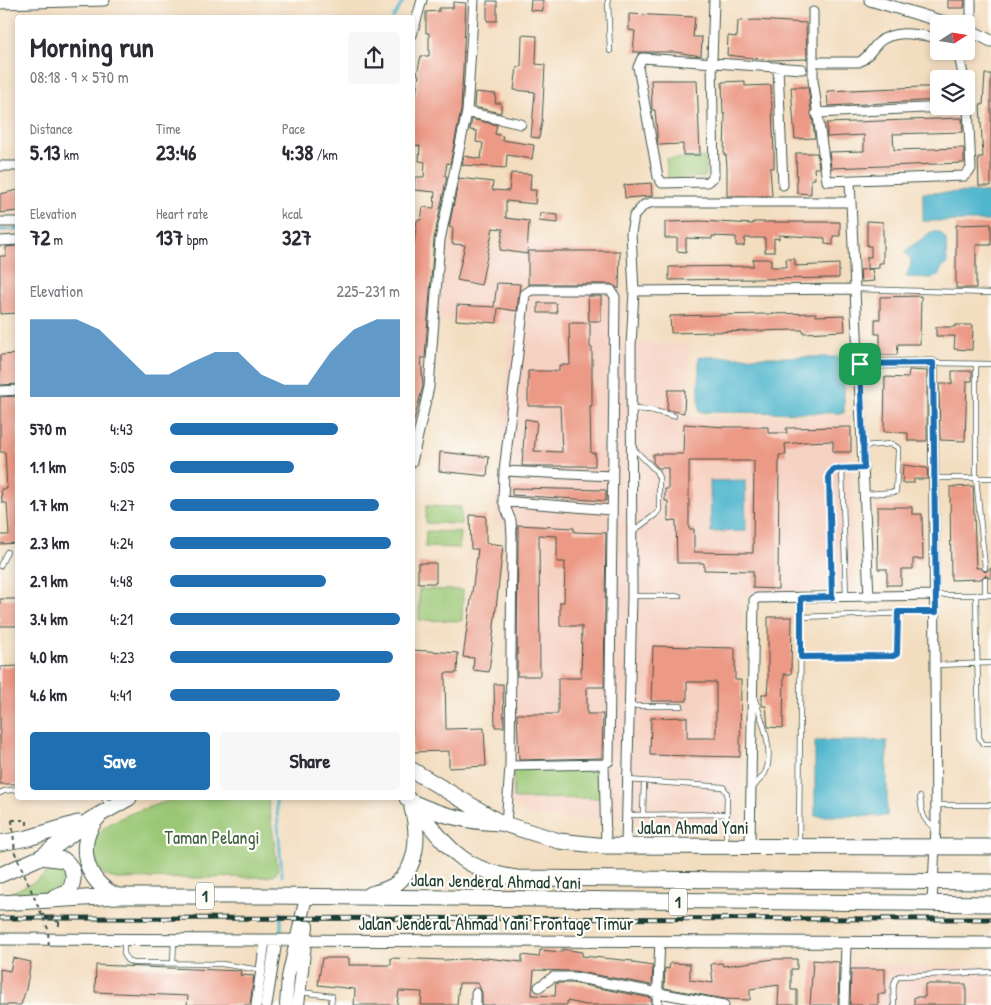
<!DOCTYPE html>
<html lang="en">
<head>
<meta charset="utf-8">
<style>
  :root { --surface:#fff; --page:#f7f7f7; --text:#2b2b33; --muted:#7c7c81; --accent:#1f6fb2 }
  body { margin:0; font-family:"Patrick Hand",sans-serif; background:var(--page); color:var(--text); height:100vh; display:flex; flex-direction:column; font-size:19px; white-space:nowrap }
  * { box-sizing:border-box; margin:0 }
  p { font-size:16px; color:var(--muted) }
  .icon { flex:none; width:28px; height:28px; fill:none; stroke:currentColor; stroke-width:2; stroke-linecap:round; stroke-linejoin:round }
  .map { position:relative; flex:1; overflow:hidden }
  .drawer { position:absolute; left:15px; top:15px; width:400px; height:785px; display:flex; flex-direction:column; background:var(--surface); border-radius:5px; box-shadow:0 2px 8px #0003 }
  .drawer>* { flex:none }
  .needle { width:32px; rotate:78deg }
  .buttons { position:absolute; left:930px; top:15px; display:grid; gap:10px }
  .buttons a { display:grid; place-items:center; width:45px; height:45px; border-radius:5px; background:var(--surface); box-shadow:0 2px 8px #0003; font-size:25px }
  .pin { position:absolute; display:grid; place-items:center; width:42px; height:42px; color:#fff; margin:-21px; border-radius:10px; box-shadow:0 2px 8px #0006 }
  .round { display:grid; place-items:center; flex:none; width:52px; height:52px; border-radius:5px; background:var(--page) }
  .overview { display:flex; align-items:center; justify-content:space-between; height:85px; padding:0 15px }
  h1 { font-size:28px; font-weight:700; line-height:38px }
  .stats { display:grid; grid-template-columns:repeat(3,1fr); gap:8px; height:85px; padding:5px 15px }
  .stats div { display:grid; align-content:center }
  .stats b { font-size:21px; font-weight:700 }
  .stats small { font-size:14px; font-weight:400 }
  .stats p { font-size:14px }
  .chart { height:140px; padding:10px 15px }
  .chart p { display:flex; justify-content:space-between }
  .chart svg { width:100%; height:90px; margin-top:5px; fill:var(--accent); opacity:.7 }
  .cta { display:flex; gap:10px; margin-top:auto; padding:10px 15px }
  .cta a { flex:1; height:58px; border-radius:5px; background:var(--accent); color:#fff; font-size:20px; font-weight:700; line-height:58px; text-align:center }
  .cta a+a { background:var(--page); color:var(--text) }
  ul { padding:0 15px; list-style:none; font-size:16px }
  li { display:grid; grid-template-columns:80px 60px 1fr; align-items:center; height:38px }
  li i { height:12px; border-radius:6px; background:var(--accent) }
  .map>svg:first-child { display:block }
</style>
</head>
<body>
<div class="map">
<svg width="991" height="1005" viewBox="0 0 991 1005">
  <rect width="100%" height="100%" fill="#fdfcf7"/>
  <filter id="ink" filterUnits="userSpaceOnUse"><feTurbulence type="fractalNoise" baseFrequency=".02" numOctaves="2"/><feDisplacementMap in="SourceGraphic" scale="10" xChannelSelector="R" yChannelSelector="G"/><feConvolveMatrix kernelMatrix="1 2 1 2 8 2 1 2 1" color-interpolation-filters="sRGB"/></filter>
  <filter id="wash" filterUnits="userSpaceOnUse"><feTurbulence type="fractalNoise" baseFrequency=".0096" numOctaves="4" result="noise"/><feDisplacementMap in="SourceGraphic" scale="20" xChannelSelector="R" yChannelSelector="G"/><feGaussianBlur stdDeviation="1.12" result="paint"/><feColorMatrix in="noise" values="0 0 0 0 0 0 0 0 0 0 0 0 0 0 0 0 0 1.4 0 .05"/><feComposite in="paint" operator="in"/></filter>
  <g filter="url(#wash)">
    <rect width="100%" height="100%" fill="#f3ddbf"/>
    <path fill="#f6d2c3" d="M447,243L485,247L519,256L526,243L621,251L622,344H689V417L851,415L855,590L742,596L740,826L639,824L618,818L568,820L534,816L507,801L504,525L494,524L511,323L437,320Z
      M846,962L941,967L991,966V1005H845Z"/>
    <path fill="#9ac775" stroke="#5c8254" d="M705,157L706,177L668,179L666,159Z
      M426,506L461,507V524L426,523Z
      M426,531L460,532L459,548L425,547Z
      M419,589L463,590L462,621L419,620Z
      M601,766V798L514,799L513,767Z
      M178,798H268L278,870L274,875L267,877L117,879C105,877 98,872 96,860C94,853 94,844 96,837C105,818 159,804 178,798Z
      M61,863L74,881L51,893H10L34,882Z"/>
    <path fill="#4fb6ce" stroke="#377a81" d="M991,192V221H923V193Z
      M930,232H940L946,240L947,264L941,268L940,275L932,278L906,277C910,265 915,262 905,252C912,244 922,241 930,232Z
      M699,357H844V413L699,412Z
      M745,480L746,531L711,532L710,481Z
      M815,741H887V816H815Z"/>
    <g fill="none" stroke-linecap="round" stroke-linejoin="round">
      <path stroke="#4fb6ce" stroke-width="3" d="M393,18L404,0
        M0,230L18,229
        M276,798L282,876
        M281,913V937"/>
    </g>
    <g id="blocks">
      <path fill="#ec9985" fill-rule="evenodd" d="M531,0H543V11L530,10Z
        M948,0H965L964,8H948Z
        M487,1H497V21H487Z
        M453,2L466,3L461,111L450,164L447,163L445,176H447L434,239L425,358H421L423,386L412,428V243L414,244L417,220H421L423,207L434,208L435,192L414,190L415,177H424L425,162L419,161L420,146L412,145V100L413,95H416L419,75L417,74L421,56H429V33H426V12L439,11V8H453Z
        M629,14L695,17L693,37H702L701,56L675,52H633L635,31L629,30Z
        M755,20L806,23L807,59L770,60L727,55L728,36L737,37L738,21Z
        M522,35L537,36L536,64L545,65L542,122L539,138L531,137L535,92L514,90L517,67H521Z
        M985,74H991V186H979L978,157H983L980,105H983Z
        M651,80H697L700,155H683V144L658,145L655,110H652V108Z
        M745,81V86L771,85L774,154V168H770L772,196H727V167L726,155H724L725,114H723L722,82Z
        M791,87H808L815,138L795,139Z
        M922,87H939V100L828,106L827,91Z
        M475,92L496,94L495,103H501V113L474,107Z
        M962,118L963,132L893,134L894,150L964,148V163L831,168L829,152L864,151V135L827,137V123Z
        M472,119L497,125L495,134L503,136L502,140L534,145L532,159L507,155L506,168L462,165L464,156L481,159L483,143L476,142L477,131L470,130Z
        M796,153H817L819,168H814L815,179H811V194L797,193Z
        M511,173L531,174L530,190H536L535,204L506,201V218L529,221L527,254L500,250L503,229L493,228L481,285L457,280L465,245L452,244L453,228L449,227L459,178L493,182L492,190L509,191Z
        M651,183L652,196L625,198L624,185Z
        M18,190V211L0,213V194Z
        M540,213L558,215V223L539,221Z
        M701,221L753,224V222H840V236H833V245L825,244V238L779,235V239L774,238V252H765V238H745L744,246H736V237L712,236V239L686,238V252L677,251V238H665V222Z
        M867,221L883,222V263H879V268L867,269V257H871V246H867Z
        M991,224V245H976V288H956V225Z
        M16,246H18V313L0,314V256H6V247Z
        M528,251H620L619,289L611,284H528Z
        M753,259H771V267H787L786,259H795V266L839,264V278L669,280V267L753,266Z
        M872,269L874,281L861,282L860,270Z
        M497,283L520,284L517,311L498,308L497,323L456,320L457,305L494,307Z
        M588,296H601V321H589Z
        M921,296L920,344H898L897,355H880V334H875V319H880V297Z
        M538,303H556L557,313H538Z
        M816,313V316L844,315L845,331L803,333V330H795L671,333L670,316Z
        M569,323H590V347L592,348V406H590L591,453H595V466H522L525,419L537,421L534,451L562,452L560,406H528V371H559V365H570Z
        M955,325H973L972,350L954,349L955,336H936V327H955Z
        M18,354V384L0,385V355Z
        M909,370L927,371V441H908V433L884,432L885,377L908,378Z
        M952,371H972V381H967L965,441L940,440L939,384H952Z
        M668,390H685L684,413L667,410Z
        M18,396V543L0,544V535H9L7,503H2L1,489H7L5,452H0V397Z
        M684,424L724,427H768V433H787L786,428L851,427V452H833V441L804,442L785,444L786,455H779L778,589L753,588V571L704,570V563H677L676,520L668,521V501H665V489H668V468H658L653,462V454H683ZM689,461H754L753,553L694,552V529H689Z
        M440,452L489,457L487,476L439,471Z
        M903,465L927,468L928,479H914V483H902Z
        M973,486L976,568H981L985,572L991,568V579L985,575L981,579L951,580L950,487Z
        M512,488L606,490V501L512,495Z
        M877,507H912V514H922L923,559H913V569H901V585H887V569H878Z
        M470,515L486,516V543L503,545L489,672L473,670L474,658L463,657L478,549H471Z
        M518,525L574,528V532L606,533L604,687H587V714H603L602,758L519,760L517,714H558V678H581L582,626H560V602H564L565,562H557V536L539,535L540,676H517Z
        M418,563H436V583H418Z
        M0,599H18V626H0Z
        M768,617H792L791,674H784L783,728L768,727L766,706H762V694H767L768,682Z
        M653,646L735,648V680H741L740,757L650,755L651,718L687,717V738H716V682H687V701H651Z
        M412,650L458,653L457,673H445L446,729L484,728L486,766L449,768V751L412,752Z
        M18,666V784H0V667Z
        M494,684H503L504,727H495Z
        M562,949L582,952V956L633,961V963L653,966L652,985L574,971L534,970L532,995L555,996L556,983H572L651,998V1005H586L567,1001V1005H482V993L478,983H459L457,1005H421L422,992L399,991L397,1005H354L355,989L318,985L322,958H349V965H391V958L445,960L486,958L522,962V955L539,957L540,950L562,952Z
        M13,958L31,962L26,989L21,1005H0V969L10,971Z
        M774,959H797V969H791V990H797V1005H778L779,985L750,989V1000L725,999L664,988L665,968L669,969L670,963L690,964V980L713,983L711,964L722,963L723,966Z
        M813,960L839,962L838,1005H810Z
        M96,965L241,971L240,975L254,976L250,1005H187L188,996L95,992Z
        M851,969H885V994H878V1005H850Z
        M925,984H966V1005H914V997H925Z"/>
    </g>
  </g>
  <g filter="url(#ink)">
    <use href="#blocks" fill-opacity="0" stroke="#3f5549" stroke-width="1"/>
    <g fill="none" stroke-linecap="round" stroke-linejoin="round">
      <g stroke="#3f5549" stroke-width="6">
        <path id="lane" d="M608,0L610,51
          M855,289L991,293
          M933,363L991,364
          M976,364V477L985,568
          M632,409L650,410L674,416
          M863,446L892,444L898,448V452L896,492L865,494
          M842,468L846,597
          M934,478H991
          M632,532L655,515L659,510V478L656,471L633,448
          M0,566L7,552
          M985,579V595
          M936,595H991
          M976,595L979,737L983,744H991
          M632,596H679
          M832,597L829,475L834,469L862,468
          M801,617L934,612
          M801,657L894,656L897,653L898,613
          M936,665L991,663
          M629,706H681
          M628,780L723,787L727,793L726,844
          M753,788C756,783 762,778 765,773C775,753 762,719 755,700
          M0,793L4,791L18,789
          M920,797C922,810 921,822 936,827
          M104,798L109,808
          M936,805H991
          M643,814L644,781
          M627,815L727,814
          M799,844L801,597
          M124,941V953L127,960L133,963L222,964L260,970
          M173,963L174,940
          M300,992L332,996L331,1005
          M894,1005C894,995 891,982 899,976L991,972"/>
      </g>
      <g stroke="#3f5549" stroke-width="11">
        <path id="street" d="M714,0L712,61L714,176L707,182L662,183L658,177L638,67L642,58L802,69
          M813,12V80L827,181L964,176L971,169L968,106L816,113
          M971,29V0
          M412,35L422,0
          M958,51L964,79
          M820,62H859C868,58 871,50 878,43C894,28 919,35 939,38
          M778,67L783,185
          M966,94L968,106
          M467,112L521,124
          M0,166H18
          M850,182L851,202
          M0,222H18
          M0,241L18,240
          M634,291L854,289
          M860,364L933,363L936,827L932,903
          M0,391L18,390
          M412,462L429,387L440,240L467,112L474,0
          M504,471L612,476
          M503,501L611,510
          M604,764L606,846
          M506,825L510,766L512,536L511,521L503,501L504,471L525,294L531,290H611L615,297L609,761L604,764L510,766
          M750,845L754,600L757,598L936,595
          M626,846L632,596L631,346L634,291L631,233L634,216L644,205L653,202H851L869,597
          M539,987L553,977H573L724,1005
          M256,1005L265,941
          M476,1005V993
          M657,1005L660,941
          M844,1005L846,944"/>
      </g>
      <g stroke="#3f5549" stroke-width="13">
        <path id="secondary" d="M870,0L951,24
          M0,3L104,0
          M966,28L991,41
          M0,939L991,943
          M266,1005L276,941"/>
      </g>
      <g stroke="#3f5549" stroke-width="14">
        <path id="primary" d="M286,1005L288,977L306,897
          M298,1005L307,926"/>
      </g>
      <g stroke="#3f5549" stroke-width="17">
        <path id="highway" d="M412,770L501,823L559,841L606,846L991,847
          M407,798C445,840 454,869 517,878L991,882
          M414,803C442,816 470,822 500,823
          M99,816C74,842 85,884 118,896
          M0,843L28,838L78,823
          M41,857L64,860C75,869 75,878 70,890L54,897
          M0,875L41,857L90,820L129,798
          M371,894C378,892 386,890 393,886C419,869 419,834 412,808
          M0,903L118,896H271L991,904"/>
      </g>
      <path stroke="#3f5549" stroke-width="2" stroke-dasharray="4 4" stroke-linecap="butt" d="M12,820H27V826
        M59,922V929"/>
      <use href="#lane" stroke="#fff" stroke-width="4.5"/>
      <use href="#street" stroke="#fff" stroke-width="9"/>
      <use href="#secondary" stroke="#fff" stroke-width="11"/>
      <use href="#primary" stroke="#fff" stroke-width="12"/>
      <use href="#highway" stroke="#fff" stroke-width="15"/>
      <g stroke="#1f3d34" stroke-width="5">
        <path id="rail" d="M0,918L991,919"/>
      </g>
      <use href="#rail" stroke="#fdfcf7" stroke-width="3" stroke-dasharray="9" stroke-linecap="butt"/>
      <path stroke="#3f5549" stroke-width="2" stroke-dasharray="4 4" stroke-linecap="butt" d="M12,820L15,853L48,929L49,949
        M41,914L59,922"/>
    </g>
  </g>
  <g fill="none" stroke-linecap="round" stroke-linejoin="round" filter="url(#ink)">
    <g stroke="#fff" stroke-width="10">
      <path id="route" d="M933,363L936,612H898L897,654L893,656L801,657V598L832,597L829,475L834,469L864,468L860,364Z"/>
    </g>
    <use href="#route" stroke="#1f6fb2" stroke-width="6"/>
  </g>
  <g text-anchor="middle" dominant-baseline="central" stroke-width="4.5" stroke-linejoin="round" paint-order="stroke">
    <g fill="#fdfcf7" stroke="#62766e" stroke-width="1">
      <rect x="196" y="882.5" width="18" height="27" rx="4"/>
      <rect x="669" y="888.5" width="18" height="27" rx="4"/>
    </g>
    <g font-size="16" font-weight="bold" fill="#1f3d34">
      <text x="205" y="896">1</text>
      <text x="678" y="902">1</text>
    </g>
    <g font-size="18" fill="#1f3d34" stroke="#fdfcf7">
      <text x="693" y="827">Jalan Ahmad Yani</text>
      <text transform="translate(496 881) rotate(1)">Jalan Jenderal Ahmad Yani</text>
      <text x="496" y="923">Jalan Jenderal Ahmad Yani Frontage Timur</text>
    </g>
    <g font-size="18" fill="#3e6044" stroke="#fdfcf7">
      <text x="212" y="837">Taman Pelangi</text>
    </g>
  </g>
</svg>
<div class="buttons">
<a><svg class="needle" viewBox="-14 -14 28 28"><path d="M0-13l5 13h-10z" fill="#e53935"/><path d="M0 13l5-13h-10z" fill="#7c7c81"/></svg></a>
<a><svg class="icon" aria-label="layers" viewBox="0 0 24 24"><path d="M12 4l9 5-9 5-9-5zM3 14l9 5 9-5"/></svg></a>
</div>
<div class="pin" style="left:860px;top:364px;background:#1e9e55"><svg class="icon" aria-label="arrive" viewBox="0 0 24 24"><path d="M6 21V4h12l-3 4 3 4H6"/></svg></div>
<section class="drawer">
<div class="overview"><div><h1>Morning run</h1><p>08:18 · 9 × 570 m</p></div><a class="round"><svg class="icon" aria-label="share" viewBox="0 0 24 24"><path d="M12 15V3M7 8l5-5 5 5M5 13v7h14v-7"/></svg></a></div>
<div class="stats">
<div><p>Distance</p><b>5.13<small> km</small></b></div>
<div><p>Time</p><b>23:46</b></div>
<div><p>Pace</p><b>4:38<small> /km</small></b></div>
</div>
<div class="stats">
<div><p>Elevation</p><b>72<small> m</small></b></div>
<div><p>Heart rate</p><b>137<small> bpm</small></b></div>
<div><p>kcal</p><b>327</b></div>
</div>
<div class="chart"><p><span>Elevation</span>225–231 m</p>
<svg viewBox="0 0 160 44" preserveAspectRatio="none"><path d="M0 44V6L10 6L20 6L30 11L40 22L50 33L60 33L70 27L80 22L90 22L100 33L110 38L120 38L130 22L140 11L150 6L160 6V44z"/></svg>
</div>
<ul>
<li><b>570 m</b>4:43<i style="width:73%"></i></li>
<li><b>1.1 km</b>5:05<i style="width:54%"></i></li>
<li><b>1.7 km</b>4:27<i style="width:91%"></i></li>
<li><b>2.3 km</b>4:24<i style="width:96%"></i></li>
<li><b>2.9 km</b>4:48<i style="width:68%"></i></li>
<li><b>3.4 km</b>4:21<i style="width:100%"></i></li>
<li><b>4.0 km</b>4:23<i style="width:97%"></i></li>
<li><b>4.6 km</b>4:41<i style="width:74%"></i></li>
</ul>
<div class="cta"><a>Save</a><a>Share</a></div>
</section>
</div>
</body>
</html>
